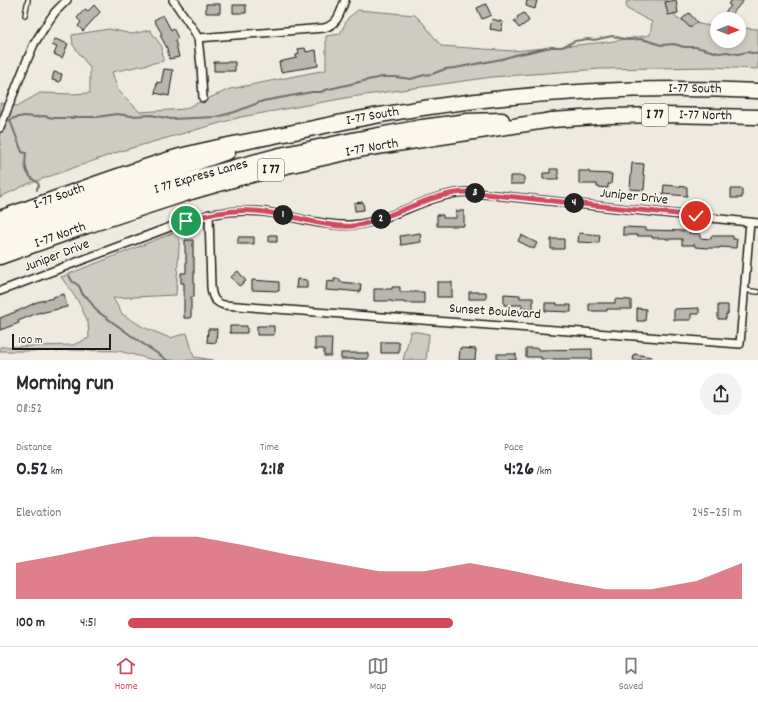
<!DOCTYPE html>
<html lang="en">
<head>
<meta charset="utf-8">
<style>
  :root { --surface:#fff; --page:#f2f2f3; --text:#2b2b33; --muted:#7c7c81; --line:#e1e1e2; --accent:#d1495b }
  body { margin:0; font-family:Dekko,sans-serif; background:var(--page); color:var(--text); height:100vh; display:flex; flex-direction:column; font-size:15px; white-space:nowrap }
  * { box-sizing:border-box; margin:0 }
  p { font-size:13px; color:var(--muted) }
  .icon { flex:none; width:22px; height:22px; fill:none; stroke:currentColor; stroke-width:2; stroke-linecap:round; stroke-linejoin:round }
  .map { position:relative; height:360px; overflow:hidden }
  .sheet { display:flex; flex-direction:column; background:var(--surface); flex:1 }
  .sheet>* { flex:none }
  .needle { width:26px; rotate:90deg }
  .tools { position:absolute; left:710px; top:12px; display:grid; gap:8px }
  .tools a { display:grid; place-items:center; width:36px; height:36px; border-radius:50%; background:var(--surface); box-shadow:0 2px 6px #0003; font-size:20px }
  .scale { position:absolute; left:12px; bottom:10px; width:99px; box-sizing:border-box; padding-left:4px; border:2px solid #1c1c1c; border-top:0; font-size:11px; line-height:14px; white-space:nowrap; color:#1c1c1c; -webkit-text-stroke:3px #fbf7ec; paint-order:stroke }
  .pin { position:absolute; display:grid; place-items:center; width:34px; height:34px; color:#fff; margin:-17px; border:2px solid #fff; border-radius:50%; box-shadow:0 1px 4px #0007 }
  .km { position:absolute; width:20px; height:20px; margin:-10px; border-radius:50%; background:#222; color:#fff; font-size:11px; line-height:20px; text-align:center }
  .round { display:grid; place-items:center; flex:none; width:42px; height:42px; border-radius:21px; background:var(--page) }
  .headline { display:flex; align-items:center; justify-content:space-between; height:68px; padding:0 16px }
  h1 { font-size:22px; font-weight:700; line-height:30px }
  .metrics { display:grid; grid-template-columns:repeat(3,1fr); gap:6px; height:68px; padding:4px 16px }
  .metrics div { display:grid; align-content:center }
  .metrics b { font-size:20px; font-weight:700 }
  .metrics small { font-size:11px; font-weight:400 }
  .metrics p { font-size:11px }
  .chart { height:112px; padding:8px 16px }
  .chart p { display:flex; justify-content:space-between }
  .chart svg { width:100%; height:72px; margin-top:4px; fill:var(--accent); opacity:.7 }
  ul { padding:0 16px; list-style:none; font-size:13px }
  li { display:grid; grid-template-columns:64px 48px 1fr; align-items:center; height:30px }
  li i { height:10px; border-radius:5px; background:var(--accent) }
  .tabs { display:flex; justify-content:space-around; align-items:center; height:56px; border-top:1px solid var(--line); background:var(--surface); font-size:11px; color:var(--muted) }
  .tabs a { display:grid; justify-items:center; gap:2px }
  .tabs .current { color:var(--accent) }
  .map>svg:first-child { display:block }
</style>
</head>
<body>
<div class="map">
<svg width="758" height="360" viewBox="0 0 758 360">
  <rect width="100%" height="100%" fill="#eeeadf"/>
  <filter id="ink" filterUnits="userSpaceOnUse"><feTurbulence type="fractalNoise" baseFrequency=".025" numOctaves="2"/><feDisplacementMap in="SourceGraphic" scale="8" xChannelSelector="R" yChannelSelector="G"/><feConvolveMatrix kernelMatrix="1 2 1 2 8 2 1 2 1" color-interpolation-filters="sRGB"/></filter>
  <g filter="url(#ink)">
    <path fill="#ceccc2" stroke="#75746f" d="M633,0H667L677,19L704,25L717,26V41H739V28L758,29V69L712,67L600,69L492,77L351,97L241,117L121,151L28,184L0,197V103L17,106L40,93L72,94L90,93V68L73,45L72,35L109,29L132,34L150,30L162,47L163,61L112,72L118,90L140,112L184,109L230,89L326,70V36L340,34L348,18L358,10L415,15L423,23L441,46L513,51L608,42L650,35L652,22L627,9L626,2Z
      M180,230L176,295L113,298L122,314L143,327L170,338L187,333L194,357L213,360H152L150,359L119,351L68,350L59,351H0V347L73,345L89,338L88,322L78,301L61,277L125,252Z
      M411,331L429,334L426,360H403Z"/>
    <g fill="none" stroke-linecap="round" stroke-linejoin="round">
      <path stroke="#6f6d69" stroke-width="2" d="M37,190V188L39,186L38,183C25,175 24,167 26,153L22,152L10,120L14,118L24,116L35,117L44,116L53,118H72L75,117H97L117,114L132,116L151,115L171,119L216,117L235,112L263,101L312,92H321L325,90L368,80L382,77H395L411,79L424,75L432,74L445,69L455,68L502,59L515,55L525,53L551,47H562L575,41L588,39L594,40L612,36L628,40L642,39L661,45L674,44L684,47H696L719,53L727,52L738,54L747,52L758,54
        M69,275L72,281L79,286L83,295L87,297L97,311L136,339L167,360"/>
    </g>
    <path fill="#b9b6af" stroke="#1c1c1c" d="M527,0H537L535,9L526,6Z
      M676,0L678,13L668,15L665,2Z
      M732,0H744L731,15L734,19H719L731,6L728,4Z
      M206,4H220V13H206Z
      M486,4L491,15L482,19L477,8Z
      M94,5L100,12L83,31L78,26L81,22L77,18L85,9L88,11Z
      M233,5H246V13H233Z
      M524,13L529,21L519,28L514,21L518,19L517,17Z
      M689,13L697,22L690,28L682,19Z
      M163,15L171,30L173,28L178,38L175,40L179,57L169,59L167,48L160,35L162,34L154,20Z
      M492,19L503,22L501,31L490,29Z
      M55,39L68,44L62,58L54,54L57,47L52,45Z
      M305,48L306,52L316,50L318,66L281,72L279,62L296,58V55L299,54L298,49Z
      M214,62H235V71H214Z
      M164,69L173,70L169,96L155,93L157,82L161,83Z
      M54,72L62,74L60,82L52,80Z
      M632,163L644,164L643,175L645,176L644,190L630,189Z
      M550,169H558V179H543V173H550Z
      M579,171H589V173L612,174L611,184H608V188L597,187V184H579Z
      M510,176H524V184H510Z
      M664,185L687,187V196L663,194Z
      M731,189H742V198H731Z
      M363,202L364,210L355,211L354,203Z
      M456,211H464V226H437V215H443V218H456Z
      M623,227L646,228V230L689,231V233L700,234V238L711,239V236H733V239H737L736,248L720,247V248H708L695,247V245H682V239H666V238H652V236H637V235H623Z
      M420,233L421,242L401,245L400,236Z
      M579,233L600,235L599,243L578,242Z
      M269,235H277V242H269Z
      M521,235L537,243L534,249L518,241Z
      M238,237H254V244H238Z
      M551,239H564V249H551Z
      M185,240H193V257H194V297H191V318H184V283H181V273H186V253H185Z
      M238,271L246,281L239,286L231,277Z
      M297,279L307,280V288H296Z
      M334,279H340V282L361,284L360,292L339,290V291L326,290L327,281L334,282Z
      M252,280L279,282V291L252,290Z
      M437,282H452V297H437Z
      M392,287H400V292H424V303H404V302H392V301H374V289H392Z
      M469,292H486V299H469Z
      M64,294L67,307L40,313V312L18,321L19,323L0,330V318L20,310L37,302L53,298V297Z
      M504,294L520,295V298H533V309H522V305H504Z
      M615,299L631,300V309H607V311H589V303H615Z
      M545,303H557V305H571V312L545,311Z
      M718,305H728V314H726V319H718Z
      M637,308L646,309L645,321H637Z
      M699,308V314H691V320H674V309Z
      M230,326H247V333H230Z
      M257,326H274V335H257Z
      M208,329H217L216,343L207,342Z
      M315,338H332L331,356H324V349H315Z
      M381,342H399V353H381Z
      M460,348L476,349L475,360H459Z
      M526,348H538V350L592,349V359H541V357H526Z
      M341,353H368V359H341Z
      M497,354H516V360H497Z
      M634,354L652,357L651,360H633Z"/>
    <g fill="none" stroke-linecap="round" stroke-linejoin="round">
      <g stroke="#1c1c1c" stroke-width="6">
        <path id="lane" d="M25,15L28,0
          M745,290L758,292"/>
      </g>
      <g stroke="#1c1c1c" stroke-width="10">
        <path id="street" d="M173,0L193,29L198,38L201,66L203,98
          M198,38L324,28C338,24 340,13 345,0
          M0,128L25,65L34,44L46,25L55,12L67,0
          M209,214L211,287C212,297 214,302 224,305L740,344L750,222
          M0,291L186,221C213,212 237,209 265,212C280,214 295,218 310,221C327,224 344,227 361,224C397,218 429,194 466,192L758,223"/>
      </g>
      <g stroke="#1c1c1c" stroke-width="17">
        <g id="highway">
          <path id="s1" d="M0,218C60,197 119,174 180,156C213,147 246,142 279,135C315,128 350,120 386,114C509,93 634,85 758,91"/>
          <path d="M0,232L106,194L228,152"/>
          <path id="s2" d="M0,244L117,202L198,177L280,155L352,140L422,127L468,121L502,120"/>
          <path id="s3" d="M0,257L87,226L191,192L236,179L287,166L364,149L552,120L610,116L664,115L758,117"/>
        </g>
      </g>
      <use href="#lane" stroke="#fbf7ec" stroke-width="3.5"/>
      <use href="#street" stroke="#fbf7ec" stroke-width="7"/>
      <use href="#highway" stroke="#fbf7ec" stroke-width="14"/>
    </g>
  </g>
  <g fill="none" stroke-linecap="round" stroke-linejoin="round" filter="url(#ink)">
    <g stroke="#fff" stroke-width="8">
      <path id="route" d="M186,221C208,214 231,209 255,211C269,212 283,215 297,218C315,222 333,227 352,226C364,225 376,221 387,216C412,207 438,193 466,192L696,216"/>
    </g>
    <use href="#route" stroke="#d1495b" stroke-width="5"/>
  </g>
  <g text-anchor="middle" dominant-baseline="central" stroke-width="3" stroke-linejoin="round" paint-order="stroke">
    <g fill="#fbf7ec" stroke="#5f5e5a" stroke-width="1">
      <rect x="642" y="104" width="26" height="22" rx="3"/>
      <rect x="258" y="159" width="26" height="22" rx="3"/>
    </g>
    <g font-size="13" font-weight="bold" fill="#1c1c1c">
      <text x="655" y="115">I 77</text>
      <text x="271" y="170">I 77</text>
    </g>
    <g font-size="14" fill="#1c1c1c" stroke="#fbf7ec">
      <text stroke="none"><textPath href="#s1" startOffset="711">I-77 South</textPath></text>
      <text stroke="none"><textPath href="#s3" startOffset="724">I-77 North</textPath></text>
      <text stroke="none"><textPath href="#s1" startOffset="387">I-77 South</textPath></text>
      <text stroke="none"><textPath href="#s3" startOffset="388">I-77 North</textPath></text>
      <text stroke="none"><textPath href="#s2" startOffset="212">I 77 Express Lanes</textPath></text>
      <text stroke="none"><textPath href="#s1" startOffset="63">I-77 South</textPath></text>
      <text transform="translate(634 197) rotate(6)">Juniper Drive</text>
      <text stroke="none"><textPath href="#s3" startOffset="64">I-77 North</textPath></text>
      <text transform="translate(57 256) rotate(-21)">Juniper Drive</text>
      <text transform="translate(495 312) rotate(4)">Sunset Boulevard</text>
    </g>
  </g>
</svg>
<div class="tools">
<a><svg class="needle" viewBox="-14 -14 28 28"><path d="M0-13l5 13h-10z" fill="#e53935"/><path d="M0 13l5-13h-10z" fill="#7c7c81"/></svg></a>
</div>
<div class="scale">100 m</div>
<div class="pin" style="left:186px;top:221px;background:#1e9e55"><svg class="icon" aria-label="arrive" viewBox="0 0 24 24"><path d="M6 21V4h12l-3 4 3 4H6"/></svg></div>
<div class="pin" style="left:696px;top:216px;background:#d93025"><svg class="icon" aria-label="check" viewBox="0 0 24 24"><path d="M5 12l5 5 9-10"/></svg></div>
<b class="km" style="left:283px;top:215px">1</b>
<b class="km" style="left:381px;top:219px">2</b>
<b class="km" style="left:475px;top:193px">3</b>
<b class="km" style="left:574px;top:203px">4</b>
</div>
<section class="sheet">
<div class="headline"><div><h1>Morning run</h1><p>08:52</p></div><a class="round"><svg class="icon" aria-label="share" viewBox="0 0 24 24"><path d="M12 15V3M7 8l5-5 5 5M5 13v7h14v-7"/></svg></a></div>
<div class="metrics">
<div><p>Distance</p><b>0.52<small> km</small></b></div>
<div><p>Time</p><b>2:18</b></div>
<div><p>Pace</p><b>4:26<small> /km</small></b></div>
</div>
<div class="chart"><p><span>Elevation</span>245–251 m</p>
<svg viewBox="0 0 160 44" preserveAspectRatio="none"><path d="M0 44V22L10 17L20 11L30 6L40 6L50 11L60 17L70 22L80 27L90 27L100 22L110 27L120 33L130 38L140 38L150 33L160 22V44z"/></svg>
</div>
<ul>
<li><b>100 m</b>4:51<i style="width:53%"></i></li>
</ul>
</section>
<nav class="tabs">
<a class="current"><svg class="icon" aria-label="home" viewBox="0 0 24 24"><path d="M3 11l9-7 9 7M6 9v11h12V9"/></svg>Home</a>
<a><svg class="icon" aria-label="map" viewBox="0 0 24 24"><path d="M3 6l6-2 6 2 6-2v14l-6 2-6-2-6 2zM9 4v14M15 6v14"/></svg>Map</a>
<a><svg class="icon" aria-label="saved" viewBox="0 0 24 24"><path d="M7 4h10v16l-5-4-5 4z"/></svg>Saved</a>
</nav>
</body>
</html>
